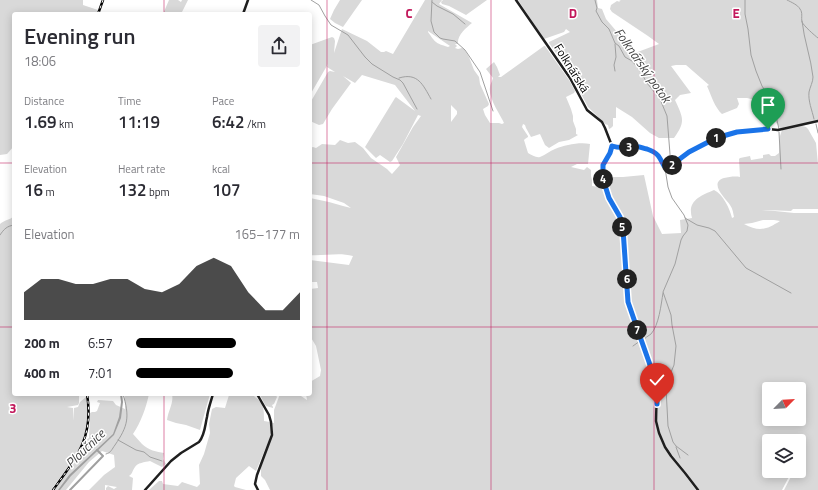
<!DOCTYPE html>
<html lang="en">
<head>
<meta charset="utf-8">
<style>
  :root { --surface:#fff; --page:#f2f2f3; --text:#2b2b33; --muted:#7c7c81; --accent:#000 }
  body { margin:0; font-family:"Titillium Web",sans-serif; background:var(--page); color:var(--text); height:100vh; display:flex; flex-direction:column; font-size:15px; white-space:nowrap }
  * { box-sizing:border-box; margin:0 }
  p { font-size:13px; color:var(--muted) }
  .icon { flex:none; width:22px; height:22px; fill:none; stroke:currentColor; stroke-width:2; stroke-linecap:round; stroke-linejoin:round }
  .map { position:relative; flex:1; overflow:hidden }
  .sheet { position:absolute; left:12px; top:12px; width:300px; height:384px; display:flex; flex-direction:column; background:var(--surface); border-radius:4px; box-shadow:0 2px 10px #0003 }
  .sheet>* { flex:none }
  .needle { width:26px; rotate:66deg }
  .tools { position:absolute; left:762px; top:382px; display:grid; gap:8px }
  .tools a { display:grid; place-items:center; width:44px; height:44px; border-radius:4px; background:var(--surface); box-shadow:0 2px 10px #0003; font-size:20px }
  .pin { position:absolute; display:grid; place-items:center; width:34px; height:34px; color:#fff; margin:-41px -17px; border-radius:50% 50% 50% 0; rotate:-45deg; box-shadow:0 0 4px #0007 }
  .pin .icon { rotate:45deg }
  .km { position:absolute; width:20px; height:20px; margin:-10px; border-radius:50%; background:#222; color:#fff; font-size:11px; line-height:20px; text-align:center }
  .round { display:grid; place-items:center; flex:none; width:42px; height:42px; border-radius:4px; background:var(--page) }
  .headline { display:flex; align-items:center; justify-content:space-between; height:68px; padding:0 12px }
  h1 { font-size:22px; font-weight:600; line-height:30px }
  .figures { display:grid; grid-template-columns:repeat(3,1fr); gap:6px; height:68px; padding:4px 12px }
  .figures div { display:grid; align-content:center }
  .figures b { font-size:17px; font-weight:600 }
  .figures small { font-size:11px; font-weight:400 }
  .figures p { font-size:11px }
  .chart { height:112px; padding:8px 12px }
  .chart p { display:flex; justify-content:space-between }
  .chart svg { width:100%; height:72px; margin-top:4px; fill:var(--accent); opacity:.7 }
  ul { padding:0 12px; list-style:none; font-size:13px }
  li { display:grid; grid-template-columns:64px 48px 1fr; align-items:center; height:30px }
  li i { height:10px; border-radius:5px; background:var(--accent) }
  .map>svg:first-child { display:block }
</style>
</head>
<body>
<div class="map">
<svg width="818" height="490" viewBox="0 0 818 490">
  <rect width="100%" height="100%" fill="#fff"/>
  <path fill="#d9d9d9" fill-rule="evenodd" d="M0,0H83V5L98,10L97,14H14V146L7,154L0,155Z
    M169,0H178L181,2L182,0H188L181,14H163Z
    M340,0H362L343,27L335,23L330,19L334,10Z
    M425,0H442L439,4L472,23C466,28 457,35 458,44H455L457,46L455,48L458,49L462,48L464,49L469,57L474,70L479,77L480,84L489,104L488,106L483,109L485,115L490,123H499L502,124L504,123C500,114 488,98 490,87C490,84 492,82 493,78L486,69L494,62L497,67L500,75L498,77H501L544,46H545L569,80L575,91L574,93L566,97L571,109L573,116V121L576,129V134L578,135L569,140L559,142L549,148L545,145L540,134L531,137L526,128L525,125L523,124L522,127L528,136V137L525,139L524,140L528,153C532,155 536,158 540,157C545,155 550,151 555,149C565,145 579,142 590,144L588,164H577L571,167L584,170L587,167L591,170V176L592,180V186L600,187L601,188L604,187L608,198L618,217L622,229L627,302L654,381L656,387L655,421L664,447L696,490H270L265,480L261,476V467L273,433L272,423H274V410L280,394H298L307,400L306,394H310V382L320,376L321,370L316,346L310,336V289L318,288L317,282H310V260L349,265L353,256C339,252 325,256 310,255V198L329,202L343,206L351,208L344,203L324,196L310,194V148L313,147L316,148L322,144L335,145L340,140L348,143L355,142L363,148L371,158L387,169L392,174L400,165L396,157L413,127L421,116L418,115L403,144L392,161L390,162L380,155L376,158L365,147L395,98L396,97L415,111L395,85L362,75L355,83L343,76L350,82L351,83L332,109L323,124L319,125L310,121V103L328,72L330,71L335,72L327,67L328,64L310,95V45L332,37L334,38L335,41L334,53L342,29L367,41L381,52H384L386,51L393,54ZM428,31L450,46L448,47C435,43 435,42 428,32ZM451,105L457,111V114L451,122Z
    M443,0H487L466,15L449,6L442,4L441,2Z
    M518,0H597L598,8L602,9L606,19L635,53L659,44L648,36L612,12L610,9L611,5L617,1L620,2L619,1L621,0H818V122L802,126L806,127L808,129L816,143L818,164V209H793L791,211L766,210H762L775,211L794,213H818V490H784L794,471H799V462L803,455V449L798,440L769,441V471H792L782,490H699L686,472L672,455L666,446L660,433L657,421L658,404L657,387L650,361L638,328L630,302L624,228L610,198L606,183L607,178L609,177H623L644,175L653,216L662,234L681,233L680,220L692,218C687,201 700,196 714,190C723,194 730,209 732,218L734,217C733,213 733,209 730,205C726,199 708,183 724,178C729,177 735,176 740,177L739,159L740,158L750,156L751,160L763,158V155L769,154L771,156H775L779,153L780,136L782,130L773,119L768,108L755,100L747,98H737L739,104L737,108L722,114C715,108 711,95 707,86L709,85L686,65H676L671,66L691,93L680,95L675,100C683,118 686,121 674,138H659L650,133L632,117L616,107V118H613V126L611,128L609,129L608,125L605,124L588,107L571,75L549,43V42L570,32L566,29L564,32L544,39ZM763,220H774L780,221C766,230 759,232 744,224L752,223ZM769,389H799V419H769Z
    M14,216V394H79V403L78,405L67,407L73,408V421L74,408L78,407L80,402L86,397C92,438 74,459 51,490H0V224C4,220 10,220 14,216Z
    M125,394H149C146,408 141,422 133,434C136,437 139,441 142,444C148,450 157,452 164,453L163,459L166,464L162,467L150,461C145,462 137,463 135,467C132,471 133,473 129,476L133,478L132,490H106V488L108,486L114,489L117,487L105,485V490H89L104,475L115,467L114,455L102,451L89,462L66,490H54L77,459L86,440L89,438L90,413L92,412H95L97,411L100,403L97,402L98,400L113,401L116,405L125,409Z
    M172,394H210L200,430L186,425L176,423L167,420C168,411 174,403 172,394Z
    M231,394L252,395C264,402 264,408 264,421L270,422L271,433L269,440L256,471L249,466L236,478L234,486L235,487L246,490H149L159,481H162L163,484L178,486L182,482L197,487L200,484L199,465L204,454L210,433L209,424L212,409L216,407L225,408L229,395Z
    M259,394H275L277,397L274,404L272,405L273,407V408L266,406C263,402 263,399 259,394Z"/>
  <path fill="#a0a0a0" d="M120,394H122L123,402L121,418L114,435L71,476L60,490H58L69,475L113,434L119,417L121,402Z"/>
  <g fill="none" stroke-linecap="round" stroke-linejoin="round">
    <path stroke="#a0a0a0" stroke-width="1" d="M311,0L319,5L325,16L331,25L348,35L365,57L372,64L393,77L400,80L403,83L417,109
      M432,0L431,21L434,32L440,38L443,39L455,41L465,50L480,72L493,111
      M595,0L597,8L596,11L602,22L609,29L615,43L619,46L625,57L632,61L639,69L647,83L660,99L667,116L670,154V157L665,165
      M745,0V14L748,29L751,55L756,71L762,86L773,103L779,129
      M787,0C791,2 798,5 800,9C803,13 801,17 802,22C804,26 814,35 818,38
      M432,2L437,6L453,14L465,24
      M802,21C804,40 811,58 813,77C813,82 810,87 809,92C808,101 812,110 814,119
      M615,71L614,65L616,57L615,44
      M399,78C418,72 423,85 431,99
      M816,124L818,133
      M779,132L781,169
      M665,168L668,187L672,198L684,215L688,225L687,231L683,236L681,240L675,264L663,292L671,315L672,325L676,346L674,365L669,377L666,388L668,426L673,442L676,446L688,455
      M685,218L697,225L709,228L715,231L746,268L791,293
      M0,235C4,229 7,226 14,225
      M643,340C645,338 648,336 651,334C659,325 661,305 663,293
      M633,346L640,341
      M118,440L136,450L144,452L150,457L162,461
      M676,447L680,458
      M106,454C111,453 112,449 115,445C128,426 130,417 123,394"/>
    <path stroke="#a0a0a0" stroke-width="2" d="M70,490L103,456L97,450"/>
    <path stroke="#1f1f1f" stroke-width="2.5" d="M516,0L570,78L587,110L602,122L605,128L612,146
      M243,14L248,0
      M612,146L610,153L603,165V179L609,198L620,217L623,229L628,302L637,328L649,361L657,387L656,421L659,433L665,447L671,456L685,473L698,490
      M612,146C620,149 627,147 634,146C639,146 642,148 647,149C658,153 659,156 664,166L667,167L673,164L689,152L716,138L725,135L737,132L768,129L778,130L818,121
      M257,394L269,415L271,422L272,435L257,475L255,484L258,490
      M145,490L171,461L181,453L199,442C205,435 205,425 207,417C208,409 211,401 213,394"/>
    <g stroke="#000" stroke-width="2.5">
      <path id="rail" d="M98,14L103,0
        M53,490C77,457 94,437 87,394"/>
    </g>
    <use href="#rail" stroke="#fff" stroke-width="1" stroke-dasharray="3" stroke-linecap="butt"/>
  </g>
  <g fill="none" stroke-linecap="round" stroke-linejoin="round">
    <g stroke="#fff" stroke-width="8">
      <path id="route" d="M657,404V387L655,381L649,362L637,328L628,302L623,229L620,217L609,198L603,179V165L610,153L612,146C620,149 627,147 635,147C639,146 642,148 647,149C658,153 659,156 664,166L667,167L673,164L689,152L716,138L737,132L768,129"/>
    </g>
    <use href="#route" stroke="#1a73e8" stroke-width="5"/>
  </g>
  <path fill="none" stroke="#c2185b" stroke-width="1" stroke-opacity="0.55" d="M164,0V14M327,0V490M491,0V490M654,0V490M0,163H14M310,163H818M0,327H14M310,327H818M164,394V490"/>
  <g text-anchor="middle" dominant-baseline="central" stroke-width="3" stroke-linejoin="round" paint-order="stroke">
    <g font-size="12" fill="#000" stroke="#fff">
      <text transform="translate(572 68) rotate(58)">Folknářská</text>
    </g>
    <g font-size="13" font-style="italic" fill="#414141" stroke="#fff">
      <text transform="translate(643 65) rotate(55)">Folknářský potok</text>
      <text transform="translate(85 448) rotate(-44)">Ploučnice</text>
    </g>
  </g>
  <g font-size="13" text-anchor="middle" font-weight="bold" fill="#c2185b" stroke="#fff" stroke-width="3" stroke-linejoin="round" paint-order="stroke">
    <text x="409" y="18">C</text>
    <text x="573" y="18">D</text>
    <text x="736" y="18">E</text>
    <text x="13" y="413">3</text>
  </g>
</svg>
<div class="tools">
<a><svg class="needle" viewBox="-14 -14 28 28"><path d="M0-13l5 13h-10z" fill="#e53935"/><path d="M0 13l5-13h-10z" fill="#7c7c81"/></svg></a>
<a><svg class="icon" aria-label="layers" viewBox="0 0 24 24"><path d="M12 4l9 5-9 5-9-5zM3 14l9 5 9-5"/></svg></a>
</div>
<div class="pin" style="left:768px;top:129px;background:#1e9e55"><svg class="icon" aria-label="arrive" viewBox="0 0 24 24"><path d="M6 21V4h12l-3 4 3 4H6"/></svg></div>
<div class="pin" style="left:657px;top:404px;background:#d93025"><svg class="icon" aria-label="check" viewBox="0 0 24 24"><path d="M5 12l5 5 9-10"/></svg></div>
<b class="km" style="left:716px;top:138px">1</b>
<b class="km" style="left:672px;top:165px">2</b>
<b class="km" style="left:629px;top:147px">3</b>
<b class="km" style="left:603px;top:179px">4</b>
<b class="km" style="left:622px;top:227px">5</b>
<b class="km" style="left:627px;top:279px">6</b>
<b class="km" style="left:637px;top:330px">7</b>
<section class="sheet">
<div class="headline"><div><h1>Evening run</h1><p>18:06</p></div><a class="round"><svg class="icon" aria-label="share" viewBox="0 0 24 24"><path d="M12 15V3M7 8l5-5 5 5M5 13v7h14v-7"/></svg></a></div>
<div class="figures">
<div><p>Distance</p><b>1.69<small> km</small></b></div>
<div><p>Time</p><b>11:19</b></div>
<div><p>Pace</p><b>6:42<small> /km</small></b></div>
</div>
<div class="figures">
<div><p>Elevation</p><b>16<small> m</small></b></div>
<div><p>Heart rate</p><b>132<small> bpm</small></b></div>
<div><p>kcal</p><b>107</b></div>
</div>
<div class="chart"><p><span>Elevation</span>165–177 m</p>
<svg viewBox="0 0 160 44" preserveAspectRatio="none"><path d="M0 44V27L10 19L20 19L30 22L40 22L50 19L60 19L70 25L80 27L90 22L100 11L110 6L120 11L130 27L140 38L150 38L160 27V44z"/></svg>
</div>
<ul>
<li><b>200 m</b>6:57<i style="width:61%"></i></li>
<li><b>400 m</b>7:01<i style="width:59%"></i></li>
</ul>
</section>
</div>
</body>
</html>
